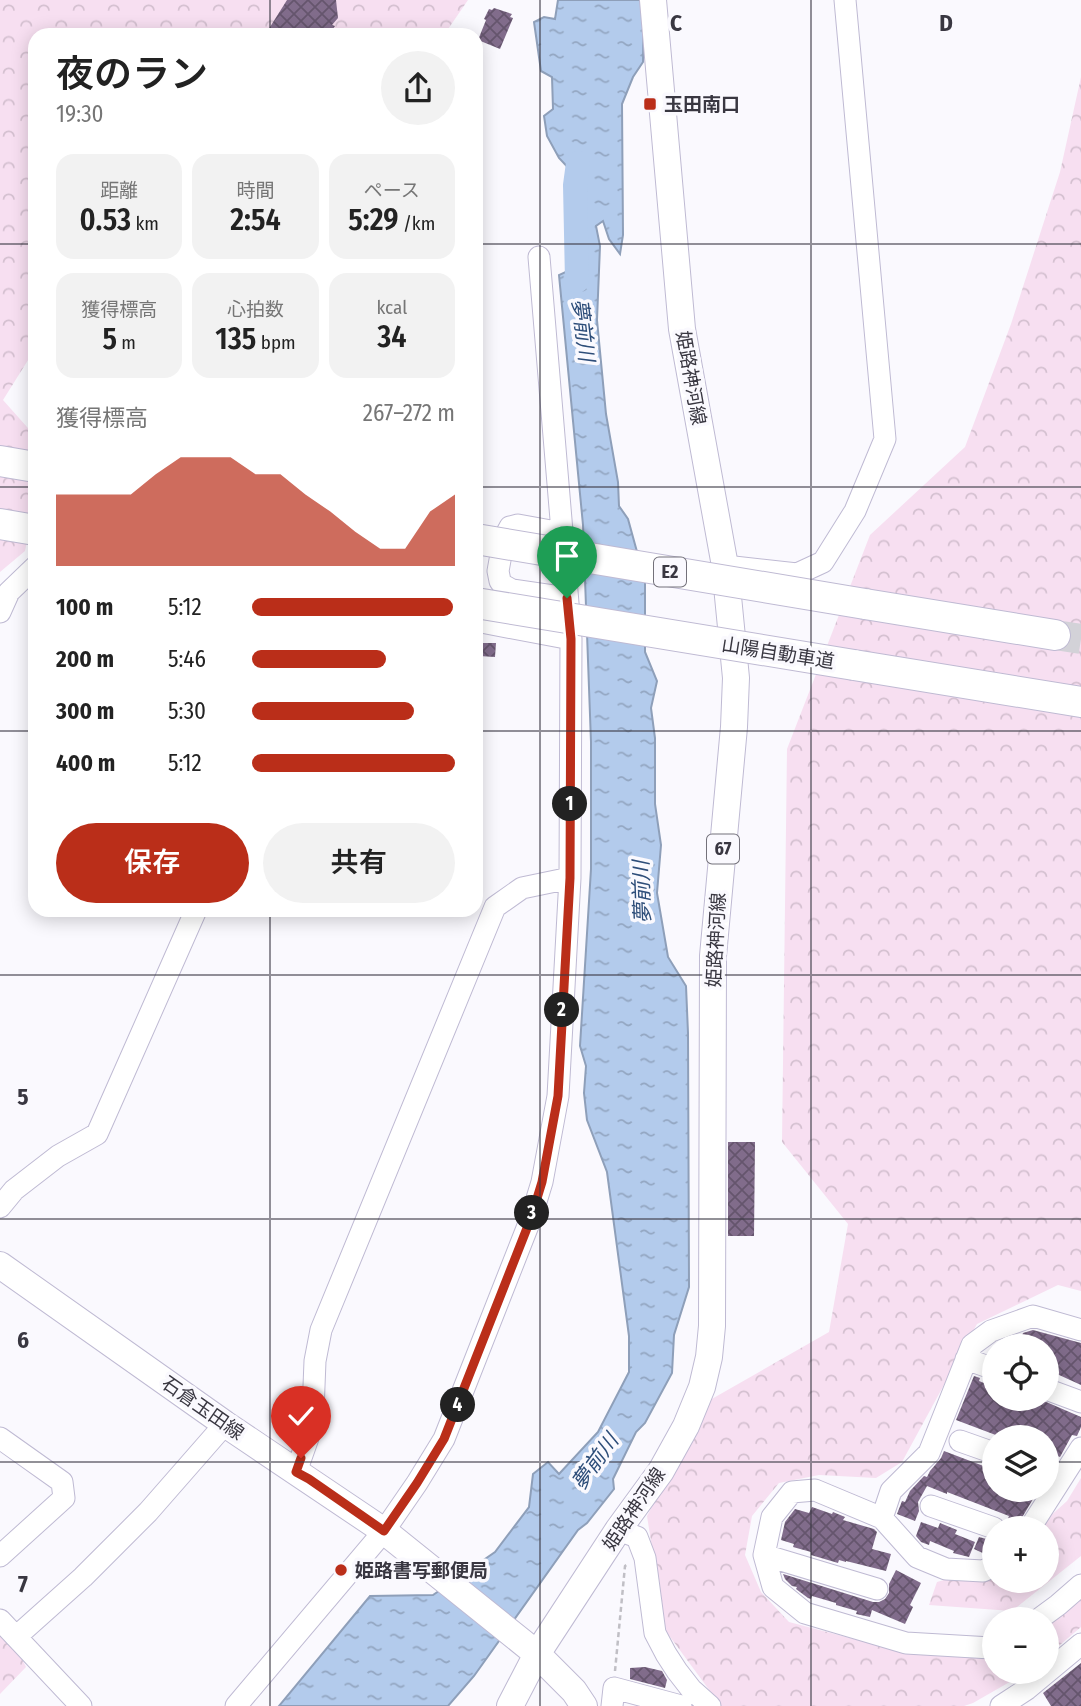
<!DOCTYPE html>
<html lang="ja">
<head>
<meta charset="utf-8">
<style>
  :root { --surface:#fff; --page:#f2f2f2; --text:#222; --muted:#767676; --accent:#ba2e19 }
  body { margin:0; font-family:"Fira Sans Condensed","Noto Sans JP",sans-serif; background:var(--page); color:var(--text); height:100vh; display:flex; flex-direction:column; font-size:26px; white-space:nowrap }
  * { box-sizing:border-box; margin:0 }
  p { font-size:23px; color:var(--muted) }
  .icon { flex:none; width:38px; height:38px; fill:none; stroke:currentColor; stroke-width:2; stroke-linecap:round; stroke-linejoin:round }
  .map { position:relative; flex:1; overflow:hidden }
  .sheet { position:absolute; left:28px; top:28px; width:455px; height:889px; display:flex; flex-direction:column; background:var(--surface); border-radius:21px; box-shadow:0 4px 18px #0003 }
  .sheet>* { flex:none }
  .tools { position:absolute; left:982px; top:1334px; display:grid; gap:14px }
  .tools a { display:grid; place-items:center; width:77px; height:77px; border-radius:50%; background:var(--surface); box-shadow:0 4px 18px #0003; font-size:35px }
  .pin { position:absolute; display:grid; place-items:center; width:60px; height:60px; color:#fff; margin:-72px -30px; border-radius:50% 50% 50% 0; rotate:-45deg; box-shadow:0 0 7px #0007 }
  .pin .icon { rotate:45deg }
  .km { position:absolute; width:35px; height:35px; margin:-18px; border-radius:50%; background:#222; color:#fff; font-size:19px; line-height:35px; text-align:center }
  .round { display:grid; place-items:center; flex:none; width:74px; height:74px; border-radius:37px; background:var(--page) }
  .headline { display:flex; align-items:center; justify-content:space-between; height:119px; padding:0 28px }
  h1 { font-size:38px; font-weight:600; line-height:52px }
  .metrics { display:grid; grid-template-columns:repeat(3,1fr); gap:10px; height:119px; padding:7px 28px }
  .metrics div { display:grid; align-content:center; border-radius:18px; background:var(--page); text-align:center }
  .metrics b { font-size:30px; font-weight:600 }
  .metrics small { font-size:19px; font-weight:400 }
  .metrics p { font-size:19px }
  .chart { height:196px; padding:14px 28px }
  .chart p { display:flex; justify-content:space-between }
  .chart svg { width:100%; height:126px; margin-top:7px; fill:var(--accent); opacity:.7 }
  .primary-button { display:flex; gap:14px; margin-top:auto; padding:14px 28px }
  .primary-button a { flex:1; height:80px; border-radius:42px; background:var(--accent); color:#fff; font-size:28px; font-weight:600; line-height:80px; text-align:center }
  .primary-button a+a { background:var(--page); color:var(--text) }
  ul { padding:0 28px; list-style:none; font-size:23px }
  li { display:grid; grid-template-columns:112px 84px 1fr; align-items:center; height:52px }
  li i { height:18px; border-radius:9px; background:var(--accent) }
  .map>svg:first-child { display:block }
</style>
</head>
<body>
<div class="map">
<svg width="1081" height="1706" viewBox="0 0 1081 1706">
  <defs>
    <pattern id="forest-crowns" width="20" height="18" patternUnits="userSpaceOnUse" patternTransform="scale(1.75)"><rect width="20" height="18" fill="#f7dff1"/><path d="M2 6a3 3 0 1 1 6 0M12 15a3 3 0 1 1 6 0" fill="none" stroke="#d4c0d0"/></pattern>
    <pattern id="water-ripples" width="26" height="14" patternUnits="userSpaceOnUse" patternTransform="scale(1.75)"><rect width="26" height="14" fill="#b3cbec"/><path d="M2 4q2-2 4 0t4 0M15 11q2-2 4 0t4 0" fill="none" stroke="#93a6c1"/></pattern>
    <pattern id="building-cross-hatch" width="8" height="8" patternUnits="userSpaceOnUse" patternTransform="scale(1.75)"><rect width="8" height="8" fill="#816c8b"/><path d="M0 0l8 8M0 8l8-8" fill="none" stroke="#65556d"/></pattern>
  </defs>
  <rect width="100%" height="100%" fill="#faf9fe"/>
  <path fill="url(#forest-crowns)" d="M0,0H468L444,35H35V349L3,400L35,436V501L25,551L0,572Z
    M1081,77V1291L1058,1285L977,1324L902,1462L876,1478L819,1475L779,1483L752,1516L745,1555L761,1592L789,1622L888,1648L994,1654V1671H1029L973,1703L964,1706H721L665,1630L647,1516L710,1400L829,1332L848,1224L782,1142L787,749L870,535L965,447L1011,324L1060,172Z
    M1081,1478V1556L1012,1611L929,1605L937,1582L994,1565V1580H1046V1528H1037L1067,1501Z
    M1081,1598V1627L1047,1656L1046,1623Z
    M0,1631L13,1641L26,1667L0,1694Z"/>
  <path fill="url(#water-ripples)" stroke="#8e9fb9" stroke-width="2" d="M558,0H644L643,62L633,77L622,104L623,235L620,254L609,239L603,221L596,226L600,246L597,320L606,414L618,482L619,506L628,519L645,581V652L657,681L651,708L655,738V804L661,845L657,893L668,957L686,986L688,1033L689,1287L674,1335L672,1373L645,1423L636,1432L613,1479L614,1489L587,1523L578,1530L474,1676L448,1706H279L370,1596L433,1595L495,1552L529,1507L533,1474L548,1462L559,1474L598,1432L629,1372V1336L607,1172L587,1120L584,1093L586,1066L580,1046L591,869V742L583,525L559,275L568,271L572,265L578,242L575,175L559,158L547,136L544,116L553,109L552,77L541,71L534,22L544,17L555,19Z"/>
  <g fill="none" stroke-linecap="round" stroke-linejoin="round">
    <path stroke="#b3cbec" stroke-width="24" d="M577,281L575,185L578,163"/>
  </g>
  <path fill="url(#building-cross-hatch)" d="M287,0H336L338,18L332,25L335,26L329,35H265Z
    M494,8L512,14L510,17L513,18L500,49L478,40L486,20L484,19L489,9L492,10Z
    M480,643H496L495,657L479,656Z
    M728,1142H755L754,1236H728Z
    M1033,1330L1081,1343V1385L1046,1369V1364L1052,1351L1046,1349V1346H1018L1023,1333Z
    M974,1376L980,1378L979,1381L994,1387V1398H1001L1010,1402L1012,1398H1037L1081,1417V1427L1077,1436L1072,1435L1060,1457L1046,1452V1437H1017L1007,1433L1006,1437H1001L956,1420Z
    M944,1451L994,1470V1489H1037L1033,1499L1017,1526L1007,1521L1009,1516L947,1492V1494L927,1486L918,1502L919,1511L915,1521L897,1514L902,1501L905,1502L910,1491L924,1476L927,1477L930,1471L941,1458Z
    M812,1507L832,1514L833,1512L845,1517L843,1520L874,1529L877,1532L872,1549L891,1554L886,1571L846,1561V1562L839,1560L838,1563L811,1555V1552L793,1547L794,1544L781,1540L785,1522L795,1509L809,1513Z
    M921,1522L938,1528L940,1523L957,1530L955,1534L975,1542L969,1557L953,1553L954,1551L930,1541L929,1545L921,1542L916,1536Z
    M979,1537L994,1541L991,1554L987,1555L974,1549Z
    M896,1570L921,1583L910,1605L913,1607L905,1624L872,1610L870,1617L856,1614L857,1611L836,1605V1603L812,1596L811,1599L808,1598L796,1589L797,1587L792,1586L785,1579L783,1574L873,1602H879L885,1599L889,1593V1584Z
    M1081,1663V1706H1051L1043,1693Z
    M645,1667L662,1671L667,1680L665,1688L630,1679V1668Z"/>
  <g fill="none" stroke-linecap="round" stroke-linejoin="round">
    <path stroke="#d3d2d8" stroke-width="30" stroke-dasharray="30 15" stroke-linecap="butt" d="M1055,635L1081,639"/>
    <g stroke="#bfbad3" stroke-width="23">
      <path id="minor" d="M562,533L518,525L510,527L504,538L498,571L500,581L503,585L512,590L567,598
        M725,566L797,574L823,562L855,511L885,439L845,0
        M0,612L9,592L35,567
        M476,621L571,639
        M0,1207L14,1190L58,1156L97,1134L196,910
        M966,1359L994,1369
        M1046,1389L1081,1402
        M0,1438L62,1482L64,1498L0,1556
        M960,1441L994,1453
        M296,1472L308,1438L313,1411L315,1361L321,1330L495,907L522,888L570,878
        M931,1506L994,1528
        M882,1518L891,1491L929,1453L972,1345L991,1331L1033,1316L1081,1330
        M1030,1528L1081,1448
        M618,1530L637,1537L645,1558L655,1633L666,1654L677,1671L691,1689L710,1706
        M764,1555L877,1589
        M994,1566L983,1571L946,1569L917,1557L882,1518L815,1490L792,1492L772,1517L764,1555L773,1587L805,1613L906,1643L991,1648L994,1647
        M1039,1619L1058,1605L1081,1585
        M0,1620L81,1706
        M17,1636L83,1577L148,1512L225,1424
        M236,1706L384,1531L417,1483L444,1439L531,1218L542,1182L558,1096L570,878L571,639L539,257
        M612,1706L614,1688L681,1706
        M1001,1706L1027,1689L1081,1644"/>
    </g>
    <g stroke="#bfbad3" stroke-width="28">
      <path id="major" d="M0,1265L225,1424L384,1531L537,1654L574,1691L584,1706
        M510,1706L537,1654L618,1530L661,1471L686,1426L702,1387L709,1357L712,1326L713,956L734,727L736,678L725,566L682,329L653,0"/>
    </g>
    <g stroke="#bfbad3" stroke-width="32">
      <path id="highway" d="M0,461L35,467
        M0,524L35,530
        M865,604L1055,635
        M854,665L1081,702"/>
    </g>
    <path stroke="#c0bfc5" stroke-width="2.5" stroke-dasharray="5 3.5" stroke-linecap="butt" d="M615,1671L625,1566L628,1564"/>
    <use href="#minor" stroke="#fff" stroke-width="21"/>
    <use href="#major" stroke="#fff" stroke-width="26"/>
    <use href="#highway" stroke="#fff" stroke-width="30"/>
    <g stroke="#bfbad3" stroke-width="32" stroke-linecap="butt">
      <path id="highway-bridge" d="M476,539L865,604
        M476,603L854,665"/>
    </g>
    <use href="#highway-bridge" stroke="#fff" stroke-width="30"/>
  </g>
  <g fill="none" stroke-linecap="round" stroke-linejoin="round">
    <g stroke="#fff" stroke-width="14">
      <path id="route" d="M301,1458L296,1472L309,1479L384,1531L417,1483L444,1439L531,1218L542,1182L558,1096L570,878L571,639L567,598"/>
    </g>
    <use href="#route" stroke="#ba2e19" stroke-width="9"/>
  </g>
  <path fill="none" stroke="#393741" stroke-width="2" stroke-opacity="0.55" d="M270,0V35M540,0V1706M811,0V1706M0,244H35M476,244H1081M0,487H35M476,487H1081M0,731H35M476,731H1081M270,910V1706M0,975H1081M0,1219H1081M0,1462H994M1046,1462H1081"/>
  <g fill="#ba2e19" stroke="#faf9fe" stroke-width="2.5">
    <rect x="643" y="97" width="14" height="14" rx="3.5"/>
    <circle cx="341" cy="1570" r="7"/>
  </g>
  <g text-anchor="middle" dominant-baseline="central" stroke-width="7" stroke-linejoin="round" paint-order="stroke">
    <g fill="#faf9fe" stroke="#73717a" stroke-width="2">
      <rect x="654" y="557.5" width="32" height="29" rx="5"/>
      <rect x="707" y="834.5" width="32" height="29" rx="5"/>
    </g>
    <g font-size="18" font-weight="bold" fill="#393741">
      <text x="670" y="572">E2</text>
      <text x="723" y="849">67</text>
    </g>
    <g font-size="19" font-weight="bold" fill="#393741" stroke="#faf9fe" text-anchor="start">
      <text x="664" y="104">玉田南口</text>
      <text x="355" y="1570">姫路書写郵便局</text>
    </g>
    <g font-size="19" fill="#393741" stroke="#faf9fe">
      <text transform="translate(691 378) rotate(80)">姫路神河線</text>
      <text transform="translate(778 653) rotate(9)">山陽自動車道</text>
      <text transform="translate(716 940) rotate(-87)">姫路神河線</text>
      <text transform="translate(203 1408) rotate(35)">石倉玉田線</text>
      <text transform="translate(634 1509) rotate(-56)">姫路神河線</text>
    </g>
    <g font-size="21" font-style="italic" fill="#2d4d79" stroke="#faf9fe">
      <text transform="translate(583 330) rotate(83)">夢前川</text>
      <text transform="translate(642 892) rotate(-92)">夢前川</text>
      <text transform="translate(595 1462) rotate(-54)">夢前川</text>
    </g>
  </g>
  <g font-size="23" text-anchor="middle" font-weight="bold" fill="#393741" stroke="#faf9fe" stroke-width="7" stroke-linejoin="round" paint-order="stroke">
    <text x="676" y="31">C</text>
    <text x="946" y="31">D</text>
    <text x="23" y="1105">5</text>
    <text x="23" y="1348">6</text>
    <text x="23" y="1592">7</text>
  </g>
</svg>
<div class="tools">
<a><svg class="icon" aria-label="locate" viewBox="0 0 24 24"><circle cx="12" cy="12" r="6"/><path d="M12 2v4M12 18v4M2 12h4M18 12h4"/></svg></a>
<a><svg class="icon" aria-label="layers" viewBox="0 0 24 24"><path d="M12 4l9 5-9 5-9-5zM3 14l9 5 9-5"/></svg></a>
<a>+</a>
<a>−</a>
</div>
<div class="pin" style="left:567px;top:598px;background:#1e9e55"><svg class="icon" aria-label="arrive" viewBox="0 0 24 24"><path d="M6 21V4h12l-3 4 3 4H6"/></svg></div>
<div class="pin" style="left:301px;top:1458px;background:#d93025"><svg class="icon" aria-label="check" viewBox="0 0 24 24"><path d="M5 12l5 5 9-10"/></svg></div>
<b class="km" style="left:570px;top:804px">1</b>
<b class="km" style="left:562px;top:1010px">2</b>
<b class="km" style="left:532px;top:1213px">3</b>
<b class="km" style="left:458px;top:1405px">4</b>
<section class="sheet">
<div class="headline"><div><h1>夜のラン</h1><p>19:30</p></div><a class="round"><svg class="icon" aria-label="share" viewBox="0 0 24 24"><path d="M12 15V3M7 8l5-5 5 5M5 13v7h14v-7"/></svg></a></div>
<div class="metrics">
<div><p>距離</p><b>0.53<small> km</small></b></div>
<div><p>時間</p><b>2:54</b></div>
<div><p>ペース</p><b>5:29<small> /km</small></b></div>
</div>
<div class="metrics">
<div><p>獲得標高</p><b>5<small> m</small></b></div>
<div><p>心拍数</p><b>135<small> bpm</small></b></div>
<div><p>kcal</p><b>34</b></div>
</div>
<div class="chart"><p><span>獲得標高</span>267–272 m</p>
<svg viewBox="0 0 160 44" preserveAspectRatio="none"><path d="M0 44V19L10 19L20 19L30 19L40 12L50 6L60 6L70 6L80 12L90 12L100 19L110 25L120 32L130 38L140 38L150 25L160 19V44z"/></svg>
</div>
<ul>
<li><b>100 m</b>5:12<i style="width:99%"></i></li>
<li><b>200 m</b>5:46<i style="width:66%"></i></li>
<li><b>300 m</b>5:30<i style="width:80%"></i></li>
<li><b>400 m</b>5:12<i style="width:100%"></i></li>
</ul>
<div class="primary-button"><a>保存</a><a>共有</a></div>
</section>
</div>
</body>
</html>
